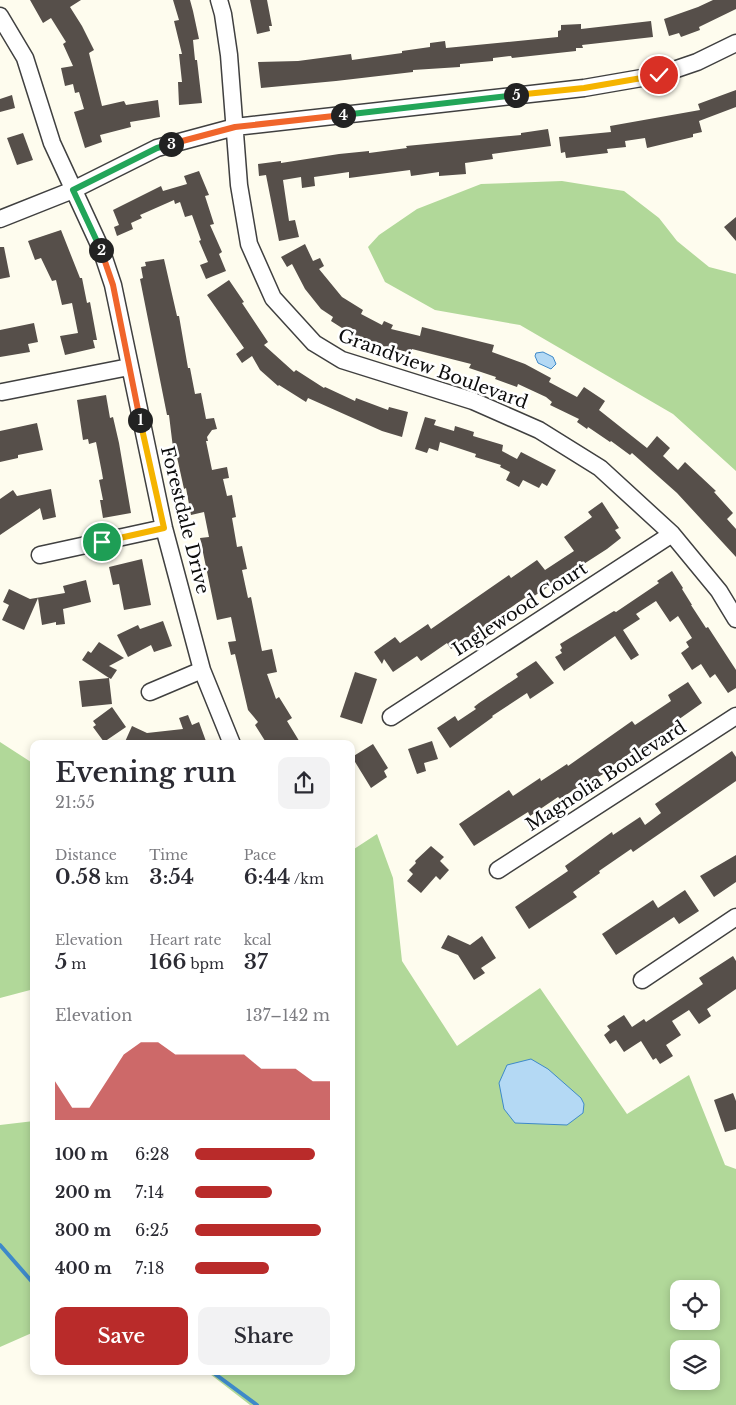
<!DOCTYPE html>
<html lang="en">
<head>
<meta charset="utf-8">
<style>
  :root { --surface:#fff; --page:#f2f2f3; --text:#2b2b33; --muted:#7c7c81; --accent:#b92b2a }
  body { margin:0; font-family:"Libre Baskerville",serif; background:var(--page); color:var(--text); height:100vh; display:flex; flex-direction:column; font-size:19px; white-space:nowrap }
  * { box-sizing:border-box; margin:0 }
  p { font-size:16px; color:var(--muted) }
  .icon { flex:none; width:28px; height:28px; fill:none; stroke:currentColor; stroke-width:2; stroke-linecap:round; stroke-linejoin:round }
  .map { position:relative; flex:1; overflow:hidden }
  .sheet { position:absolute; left:30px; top:740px; width:325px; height:635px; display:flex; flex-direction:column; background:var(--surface); border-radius:10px; box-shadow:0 2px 8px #0003 }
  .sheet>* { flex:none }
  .buttons { position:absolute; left:670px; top:1280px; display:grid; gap:10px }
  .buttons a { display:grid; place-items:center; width:50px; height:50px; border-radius:10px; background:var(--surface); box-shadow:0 2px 8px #0003; font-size:25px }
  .pin { position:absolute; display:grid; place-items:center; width:42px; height:42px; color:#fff; margin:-21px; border:2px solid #fff; border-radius:50%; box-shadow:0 1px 5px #0007 }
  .km { position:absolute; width:25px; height:25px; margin:-12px; border-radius:50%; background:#222; color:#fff; font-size:14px; line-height:25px; text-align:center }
  .round { display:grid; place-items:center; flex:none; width:52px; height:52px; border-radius:10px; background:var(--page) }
  .overview { display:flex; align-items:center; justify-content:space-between; height:85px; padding:0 25px }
  h1 { font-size:28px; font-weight:600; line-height:38px }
  .figures { display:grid; grid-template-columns:repeat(3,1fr); gap:8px; height:85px; padding:5px 25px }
  .figures div { display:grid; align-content:center }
  .figures b { font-size:21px; font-weight:600 }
  .figures small { font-size:14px; font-weight:400 }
  .figures p { font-size:14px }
  .chart { height:140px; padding:10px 25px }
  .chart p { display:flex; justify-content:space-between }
  .chart svg { width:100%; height:90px; margin-top:5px; fill:var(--accent); opacity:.7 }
  .button { display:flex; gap:10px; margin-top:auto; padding:10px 25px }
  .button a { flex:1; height:58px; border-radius:10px; background:var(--accent); color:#fff; font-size:20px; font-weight:600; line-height:58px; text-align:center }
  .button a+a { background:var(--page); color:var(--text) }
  ul { padding:0 25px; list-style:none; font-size:16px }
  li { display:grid; grid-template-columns:80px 60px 1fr; align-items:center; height:38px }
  li i { height:12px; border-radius:6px; background:var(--accent) }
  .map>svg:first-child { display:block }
</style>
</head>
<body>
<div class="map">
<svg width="736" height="1405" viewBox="0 0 736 1405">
  <rect width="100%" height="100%" fill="#fefcee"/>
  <path fill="#b1d899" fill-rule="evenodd" d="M562,181L624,191L659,218L677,241L709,267L736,274V471L673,414L520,325L435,310L385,282L368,247L379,235L417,209L481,184Z
    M0,742L34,764V989L0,998Z
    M377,834L393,878L402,961L457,1046L540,988L627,1114L689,1075L725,1165L736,1169V1405H250L206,1371H351V851ZM679,1289H711V1321H679ZM679,1349H711V1381H679Z
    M34,1121V1332L0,1347V1125Z"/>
  <path fill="#b4d9f4" stroke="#3e89c9" d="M543,352L553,357L556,364L551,369L538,363L535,356L536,353Z
    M531,1059L548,1069L581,1098L584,1104L583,1113L567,1125L515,1123L504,1109L499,1083L507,1065Z"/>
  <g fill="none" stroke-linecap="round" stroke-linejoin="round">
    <path stroke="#3e89c9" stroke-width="4" d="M0,1245L34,1284
      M211,1371L257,1405"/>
  </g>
  <path fill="#564f4a" d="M30,0H81L70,7L82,26L94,50L89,53L102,106L124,101L126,105L158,100L160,117L130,122L131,127L100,135L102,142L85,148L74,112L84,109L79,92L75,93L73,84L65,86L61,68L73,66L63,44L66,42L51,18L43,23Z
    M173,0H190L193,11L199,39L193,40L195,60H197L202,103L179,105L178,82H182L179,54H182L174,21L179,20Z
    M250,0H267L272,26H269L270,31L257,34Z
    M713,0H736V9L699,27L700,30L681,37L679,33L669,36L664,19L698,7Z
    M651,21L653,37L582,45L583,48H576V51L512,58L511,56L493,58V61L460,64V67L413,70V72L336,81L261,88L258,62L298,61L351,54L352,60L402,53V51L430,47V43L445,41L446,48L558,37V31L561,30V25L581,24V29Z
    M736,90V107L699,121L702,132L693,134V137L647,148L645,138L625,141L626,147L607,149L608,153L566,158L565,152L561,153L559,137L611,132L610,126L700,110L698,104Z
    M12,95L15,108L0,112V99Z
    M548,129L551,146L492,154L493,159L465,163L466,174L439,176V172L411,176L410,170L349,178V172L314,177L315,186L302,188L301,177L283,180L289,221L295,220L299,237L279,241L266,175L259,176L258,164L281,161V163L339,154L369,151V153L407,148L406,146L521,135V133Z
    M23,133L33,160L17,165L7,138Z
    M199,171L209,195L205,196L214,224L210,225L222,252L219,254L226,271L206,279L200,265L208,262L199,241L201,240L192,215L185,217L180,202L175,204L174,200L140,215L142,218L131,223L133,229L117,236L114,227L119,225L113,210L161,186L163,191L187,184L184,176Z
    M736,217V241L724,227Z
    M61,230L80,278H82L87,303L90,302L97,340H93L95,348L65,355L60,336L78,333L72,303L62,305L56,280L52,281L41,258L35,260L28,241Z
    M305,244L313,261L320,258L324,266L319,269L342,297L363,310L361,314L382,325L384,321L393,325L391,329L420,336L422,327L494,345L492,352L525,364L551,378L549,382L577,397L584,387L605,401L599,410L647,448L657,436L670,448L663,456L678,470L685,462L716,491L714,492L733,513L727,519L736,529V557L677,493L632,453L630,455L611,441L610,442L588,427L587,429L577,422L579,419L550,405L552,402L546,397L518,384L517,387L495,379L496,377L469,368L471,364L412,349V353L378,345L366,338L364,342L331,321L333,317L321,309L305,289L292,264L287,267L281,257Z
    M0,247H4L10,277L0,279Z
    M164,259L177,316H179L188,368H190L195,394L201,393L206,419L214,418L217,429L212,430L207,437L208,441H206L212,470L227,467L229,478L223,479L227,496L232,495L236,517L232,518L237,547L242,546L247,569L242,570L248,598L251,597L262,651L272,649L277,672L267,674L276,699L279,697L292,718L287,721L301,744H267L255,725L258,722L248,710L235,654L231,655L228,642L236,641L231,617L217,620L200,538L209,537L204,512L191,515L186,488L184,489L175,448H173L169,415H167L140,279L143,278L141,267L146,266L145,262Z
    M229,280L244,302L242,303L268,342L264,345L294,372L296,370L324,388L325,387L355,401L356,398L388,410L389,407L408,412L402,437L382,431L308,398L306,402L279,385L278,386L260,370L252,356L242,363L236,354L244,348L207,295Z
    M34,323L38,342L28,344L30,352L0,357V330Z
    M106,395L110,418L113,417L119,443L131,513L103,518L100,500H103L99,480L103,479L102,473L96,442L89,444L88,439L83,440L77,400Z
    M425,417L436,420L434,425L454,431L455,426L474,432L473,436L503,445L502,451L517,459L521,452L556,470L547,486L542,483L539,488L523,480L519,487L506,480L510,472L500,467L501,465L475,457L476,454L440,442L438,451L429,448L427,453L415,449Z
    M37,423L43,450L18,455V458L0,462V431Z
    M51,489L56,517L43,520L40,508L0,535V499L13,490L17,496Z
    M602,502L619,528L615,530L621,538L607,549L531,598L529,595L451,649L447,643L421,661L417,656L393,672L384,659L382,664L374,652L395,637L400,643L428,624L431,629L509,575L511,578L537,560L545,570L574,551L564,537L592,517L588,512Z
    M142,559L151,605L124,610L119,584L113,585L109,567Z
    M672,571L683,588L682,589L692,605H691L706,628L708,627L736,670V688L728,693L715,674L710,678L701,664L692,670L681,653L689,647L686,642L692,638L678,616L670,622L656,601L636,614L640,619L623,630L639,655L631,660L615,636L564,671L555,657L562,653L560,650L562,648L560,644L614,611L616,612L659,583L657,581Z
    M86,580L91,602L63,609L65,624L56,625V622L42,625L38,598L24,630L2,620L9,605L3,602L9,589L30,599L65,593L63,586Z
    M163,621L172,646L154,652L151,645L128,657L117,635L138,625L140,629Z
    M99,642L124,658L109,666L117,670L111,679L109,678L112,704L82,707L79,681L109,678L82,660L88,651L91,653Z
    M536,661L554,683L530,699L527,693L492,716L493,717L450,748L437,728L455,716L458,721L476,709L474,707L479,703L518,677L516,674Z
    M355,672L377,679L362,724L340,717Z
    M688,682L702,703L675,722L676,724L610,767L611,769L587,784L586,782L560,799L558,797L530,816L528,812L474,846L459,824L509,790L513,796L540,778L541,781L567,764L568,766L632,721L635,725L671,701L668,695Z
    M112,707L126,727L104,742L93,727L96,725L93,721Z
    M188,715L192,725L199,722L207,744H124L132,726L147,733L183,729L179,718Z
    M432,741L438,759L424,763L426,771L417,774L408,749Z
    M373,744L388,768L384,771L387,777L371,788L352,757Z
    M732,751L736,757V781L633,852L631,849L599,871L600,873L573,892L577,897L529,929L515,907L568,871L565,866L612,832L613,835L640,817L645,825L661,813L655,804Z
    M431,846L444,857L440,861L449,870L440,880L436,876L421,893L407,881L413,874L409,870L416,863L415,861Z
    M736,855V882L714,897L700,876Z
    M685,890L699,911L679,924L674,917L616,955L602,934L653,900L658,908Z
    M448,935L470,945L482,936L496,958L481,968L485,973L474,980L458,955L441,948Z
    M733,956L736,961V989L707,1009L711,1016L699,1024L689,1010L672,1021L681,1035L666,1045L673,1056L660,1064L656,1058L653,1060L641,1041L624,1052L616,1040L610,1044L604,1035L610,1030L607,1026L624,1015L632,1027L644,1019L646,1022L703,984L699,978Z
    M733,1093L736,1101V1129L725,1132L714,1100Z"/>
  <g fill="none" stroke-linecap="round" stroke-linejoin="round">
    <g stroke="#404040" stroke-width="19">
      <path id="minor" d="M219,0L223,14L229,55L239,185L249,244L273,298L314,343L342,360L473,401L539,430L600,468L672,534L719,591L736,619
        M0,16L25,58L52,143L101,249L113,285L164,528L202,670L232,744
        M0,219L73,190L157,148L235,127L584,88L659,75L697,62L736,43
        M2,392L129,367
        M40,555L164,528
        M150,692L202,670
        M391,717L672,534
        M498,870L736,716
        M642,980L736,917"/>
    </g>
    <use href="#minor" stroke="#fff" stroke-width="16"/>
  </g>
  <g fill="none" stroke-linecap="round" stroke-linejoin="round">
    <g stroke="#fff" stroke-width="10">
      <path id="split-1" d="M102,542L164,528L140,420"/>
    </g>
    <g stroke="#fff" stroke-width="10">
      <path id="split-2" d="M101,250L113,285L140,420"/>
    </g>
    <g stroke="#fff" stroke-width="10">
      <path id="split-3" d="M101,250L73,190L157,148L171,144"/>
    </g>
    <g stroke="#fff" stroke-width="10">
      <path id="split-4" d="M171,144L235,127L343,115"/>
    </g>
    <g stroke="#fff" stroke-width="10">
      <path id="split-5" d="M343,115L516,95"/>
    </g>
    <g stroke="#fff" stroke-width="10">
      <path id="split-6" d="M516,95L584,88L659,75"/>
    </g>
    <use href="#split-1" stroke="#f5b400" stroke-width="6"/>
    <use href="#split-2" stroke="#f0652b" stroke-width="6"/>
    <use href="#split-3" stroke="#22a559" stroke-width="6"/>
    <use href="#split-4" stroke="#f0652b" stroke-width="6"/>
    <use href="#split-5" stroke="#22a559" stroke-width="6"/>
    <use href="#split-6" stroke="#f5b400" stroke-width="6"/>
  </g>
  <g text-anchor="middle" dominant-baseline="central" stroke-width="5" stroke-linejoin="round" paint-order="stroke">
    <g font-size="18" fill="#0d0d0d" stroke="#fff">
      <text transform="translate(433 369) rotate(20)">Grandview Boulevard</text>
      <text transform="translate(185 520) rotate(76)">Forestdale Drive</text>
      <text transform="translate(520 609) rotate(-33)">Inglewood Court</text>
      <text transform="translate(606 776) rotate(-33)">Magnolia Boulevard</text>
    </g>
  </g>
</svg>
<div class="buttons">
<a><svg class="icon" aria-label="locate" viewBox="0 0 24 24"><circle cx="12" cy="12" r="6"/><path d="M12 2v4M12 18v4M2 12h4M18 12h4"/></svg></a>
<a><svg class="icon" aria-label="layers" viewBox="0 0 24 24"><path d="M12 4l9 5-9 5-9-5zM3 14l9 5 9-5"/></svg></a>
</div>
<div class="pin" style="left:102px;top:542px;background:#1e9e55"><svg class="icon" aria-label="arrive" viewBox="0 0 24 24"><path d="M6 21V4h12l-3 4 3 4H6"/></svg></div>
<div class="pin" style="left:659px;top:75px;background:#d93025"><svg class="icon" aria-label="check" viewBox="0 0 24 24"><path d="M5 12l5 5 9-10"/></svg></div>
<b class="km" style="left:140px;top:420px">1</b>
<b class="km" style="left:101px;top:250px">2</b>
<b class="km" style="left:171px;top:144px">3</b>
<b class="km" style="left:343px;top:115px">4</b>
<b class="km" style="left:516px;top:95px">5</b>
<section class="sheet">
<div class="overview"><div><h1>Evening run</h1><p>21:55</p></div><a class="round"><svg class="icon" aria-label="share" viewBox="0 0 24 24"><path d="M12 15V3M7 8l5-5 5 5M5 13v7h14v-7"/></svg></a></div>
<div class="figures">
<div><p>Distance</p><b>0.58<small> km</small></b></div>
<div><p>Time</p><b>3:54</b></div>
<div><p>Pace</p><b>6:44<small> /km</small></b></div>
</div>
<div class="figures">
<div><p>Elevation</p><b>5<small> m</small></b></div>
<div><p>Heart rate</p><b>166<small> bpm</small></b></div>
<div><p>kcal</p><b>37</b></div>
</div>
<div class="chart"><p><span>Elevation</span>137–142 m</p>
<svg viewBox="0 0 160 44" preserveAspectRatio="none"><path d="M0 44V25L10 38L20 38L30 25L40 12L50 6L60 6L70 12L80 12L90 12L100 12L110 12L120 19L130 19L140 19L150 25L160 25V44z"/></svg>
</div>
<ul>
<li><b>100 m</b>6:28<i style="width:89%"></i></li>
<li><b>200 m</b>7:14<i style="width:57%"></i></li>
<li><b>300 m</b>6:25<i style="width:93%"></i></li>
<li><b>400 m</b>7:18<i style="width:55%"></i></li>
</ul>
<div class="button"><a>Save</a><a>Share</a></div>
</section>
</div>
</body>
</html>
